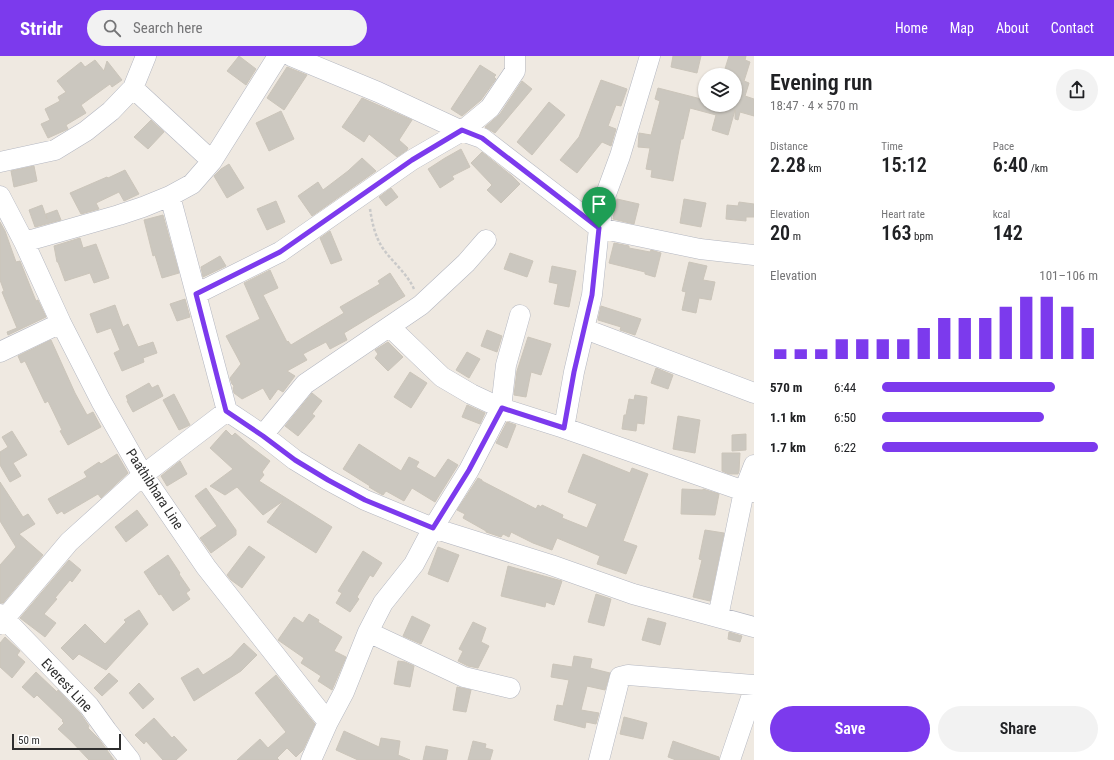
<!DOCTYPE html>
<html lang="en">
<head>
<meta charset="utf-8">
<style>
  :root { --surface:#fff; --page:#f2f2f2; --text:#202124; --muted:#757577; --accent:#7c3aed }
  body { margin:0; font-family:"Roboto Condensed",sans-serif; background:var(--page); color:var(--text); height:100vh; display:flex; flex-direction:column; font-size:15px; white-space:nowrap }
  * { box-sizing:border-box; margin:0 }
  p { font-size:13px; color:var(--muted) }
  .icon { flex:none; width:22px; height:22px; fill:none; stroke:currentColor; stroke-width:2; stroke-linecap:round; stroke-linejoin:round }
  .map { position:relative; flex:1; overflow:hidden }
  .sheet { display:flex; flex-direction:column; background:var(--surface); width:360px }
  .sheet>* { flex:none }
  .buttons { position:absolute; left:698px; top:12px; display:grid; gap:8px }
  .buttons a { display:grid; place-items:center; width:44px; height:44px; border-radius:50%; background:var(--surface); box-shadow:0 1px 3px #0004; font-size:20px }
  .scale { position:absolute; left:12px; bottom:10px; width:109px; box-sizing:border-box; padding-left:4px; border:2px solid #2e2e2e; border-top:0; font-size:11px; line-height:14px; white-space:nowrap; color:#2e2e2e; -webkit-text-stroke:3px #fff; paint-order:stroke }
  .pin { position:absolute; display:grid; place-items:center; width:34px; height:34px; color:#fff; margin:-41px -17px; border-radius:50% 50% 50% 0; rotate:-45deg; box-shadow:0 0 4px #0007 }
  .pin .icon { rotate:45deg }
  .round { display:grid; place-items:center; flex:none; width:42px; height:42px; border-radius:21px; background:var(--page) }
  .overview { display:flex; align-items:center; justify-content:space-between; height:68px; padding:0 16px }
  h1 { font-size:22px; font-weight:600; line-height:30px }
  .metrics { display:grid; grid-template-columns:repeat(3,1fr); gap:6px; height:68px; padding:4px 16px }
  .metrics div { display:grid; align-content:center }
  .metrics b { font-size:20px; font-weight:600 }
  .metrics small { font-size:11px; font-weight:400 }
  .metrics p { font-size:11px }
  .chart { height:112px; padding:8px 16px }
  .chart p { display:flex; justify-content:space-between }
  .chart svg { width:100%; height:72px; margin-top:4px; stroke:var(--accent); stroke-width:6 }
  .action { display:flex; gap:8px; margin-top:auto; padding:8px 16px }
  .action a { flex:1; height:46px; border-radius:24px; background:var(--accent); color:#fff; font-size:16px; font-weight:600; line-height:46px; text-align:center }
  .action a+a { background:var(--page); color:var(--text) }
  ul { padding:0 16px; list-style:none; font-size:13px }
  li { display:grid; grid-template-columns:64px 48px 1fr; align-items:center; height:30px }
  li i { height:10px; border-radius:5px; background:var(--accent) }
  header { display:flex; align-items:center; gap:24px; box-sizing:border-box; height:56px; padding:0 20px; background:var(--accent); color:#fff }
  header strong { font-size:19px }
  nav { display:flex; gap:22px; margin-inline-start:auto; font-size:14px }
  .search { width:280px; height:36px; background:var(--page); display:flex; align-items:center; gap:10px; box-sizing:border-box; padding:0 14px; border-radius:22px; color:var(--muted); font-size:15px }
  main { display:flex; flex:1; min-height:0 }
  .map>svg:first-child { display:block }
</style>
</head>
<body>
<header>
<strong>Stridr</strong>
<div class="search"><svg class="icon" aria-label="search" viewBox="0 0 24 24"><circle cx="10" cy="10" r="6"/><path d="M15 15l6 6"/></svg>Search here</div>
<nav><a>Home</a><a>Map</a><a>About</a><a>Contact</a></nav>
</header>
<main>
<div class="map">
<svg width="754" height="704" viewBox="0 0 754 704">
  <rect width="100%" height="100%" fill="#efe9e1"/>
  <path fill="#cbc7bf" stroke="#cbc5ba" d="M239,0L256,13L246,29L227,15Z
    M673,0H701L697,17L671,11Z
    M729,0H746L745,4L750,6L744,25L749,27L745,40L754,43V60L740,56L738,64L735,63V54L728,79L712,74L716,59L690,52L683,83H681L673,125L651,121L652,114L646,113L650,92L638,91L639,77L651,79L660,45L655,43L658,32L705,44V49H735V19H723Z
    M95,4L104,15L107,5L122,24L112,31L110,28L81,49L86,57L66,69L68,73L48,82L41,68L50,64L45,53L60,45L58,41L66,36L57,25L81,6L85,11Z
    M480,9L496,19L494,21L496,23L481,44L462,60L451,53Z
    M287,11L307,19L284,54L267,42Z
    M601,24L627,33L621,50L616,49L608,70L616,73L611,90L602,86L577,117L560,104L579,81Z
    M522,25L532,33L522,45L495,77L485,71L500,58Z
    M362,42L412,64L399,84L408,92L407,94L397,101L369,78L364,86L342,71Z
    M549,46L565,59L532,99L517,86Z
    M281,55L294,83L269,95L256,67Z
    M151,64L164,76L148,93L134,81Z
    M461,93L470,111L452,120L454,123L440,132L428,113L445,102Z
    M482,96L512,120L520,128L501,147L487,134L492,129L471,107Z
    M362,102L376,115L312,160L298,140L318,126L323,134L348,115Z
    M229,108L244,132L227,142L214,120L221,113Z
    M34,110L37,125L14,131L11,115Z
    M125,114L139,138L124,145L119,136L96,147L99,153L81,158L70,137L107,121L108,122Z
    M391,132L398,141L386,150L379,141Z
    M617,143L639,148L634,168L613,163Z
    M684,143L706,147L701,171L680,167Z
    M276,145L285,166L267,174L257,153Z
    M739,146L754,148V161H746V165L726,163L727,149L738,150Z
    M42,149L47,163L46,158L57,154L61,164L35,171L29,154Z
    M163,159L179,217L162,222L155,199L153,200L144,164Z
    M0,166L5,175L16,206L20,205L36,245L38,244L46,261L8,279L7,276L17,272L2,236L4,235L0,224Z
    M330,175L342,204L331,208L320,182Z
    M80,182L83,192L96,188L109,222L94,227L90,217L65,225L58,206H57L54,190Z
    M614,187L629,190V192L650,196L651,194L661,197L655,221L645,218V216L609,207Z
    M510,197L533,205L527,221L504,213Z
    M220,200L226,210L203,221L201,211Z
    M689,206L707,210L703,224L715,226L711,244L699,242L696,257L682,254L686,236L682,235Z
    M552,210L576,215L569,251L554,248L558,228L549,226Z
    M270,214L278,232L263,239L287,286L288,285L291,289L344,257L340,251L380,228L378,225L390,217L405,240L344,277L347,284L330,293L326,286L303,298L307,304L287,315L295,320L283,336L278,333L270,344L263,332L242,343L234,337L233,332L234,330L232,328L230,322L241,308L226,280L260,263L244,227Z
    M185,243L190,261L177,265L170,248Z
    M115,249L123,271L128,268L138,291L153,286L157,297L143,302L144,306L122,315L114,297L120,294L111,272L97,277L90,258Z
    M601,250L641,263L635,279L620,274L621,271L598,264Z
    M487,274L502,280L497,296L481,290Z
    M528,281L551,288L541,319L531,316L526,341L514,339L517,315Z
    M51,284L75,337L87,359L93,356L101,371L68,389L60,375L62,374L48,345L45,347L25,305L21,307L18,300Z
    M388,286L403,301L388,315L375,302L378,298L375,294Z
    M467,296L480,303L469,322L456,314Z
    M656,312L673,319L668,333L651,327Z
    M410,316L427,327L411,352L394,341Z
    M149,327L152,332L158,329L163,340L133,356L127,345H128L126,340Z
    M312,337L322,345L312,358L315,360L298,380L285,370Z
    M174,338L190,369L179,374L163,344Z
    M635,339L647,341L644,368L637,367L636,375L622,373L624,359H626L629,343L634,344Z
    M467,349L485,357L480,368L462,361Z
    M678,360L700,364L695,397L673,393Z
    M507,366L516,369L507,392L496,387Z
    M226,374L232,380L235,377L250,390L270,405L262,416L264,419L259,425L332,471L316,497L267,466L283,445L263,459L237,431L225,439L210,430L233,413L210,392Z
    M12,375L27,399L13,407L21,420L10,426L0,409V396L8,391L2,381Z
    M746,378V394L732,395V379Z
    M359,388L401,415L409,401L419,406L416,411L435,422L448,403L458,409L435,446L412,432L404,445L386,435L383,439L379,437L369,431L370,430L343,413Z
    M722,397H740L739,415L738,418H729L722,415Z
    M117,398L128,417L101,442L98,438L64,458L62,455L57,458L48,443L87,421L84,416L99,406L101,408Z
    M583,398L630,417L632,412L648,418L623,485L637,490L626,518L597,508L600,500L557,482L552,494L533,487L511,476L509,481L503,478L501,481L486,476V475L463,462L465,458L457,454L478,422L482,424V425L536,453L538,449L541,451L542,449L563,459L562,462L587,472L597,448L568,436Z
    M180,405L187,418L167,430L161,420Z
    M0,426L23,461L28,458L35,468L19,478L43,499L3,547H0V509L16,491L0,465Z
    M206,432L236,474V479L211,497L200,482L217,470L195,440Z
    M682,433L703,434V433L719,438L715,459L681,458Z
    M137,454L148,469L126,486L115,471Z
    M705,474L724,477L710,545L693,541L702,504L699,503Z
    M249,490L265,501L242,532L231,524L227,519Z
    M438,491L459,499L448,526L428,518Z
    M363,495L382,507L373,521L370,519L357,541L359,543L350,556L336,547L342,537L338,535Z
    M168,499L180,517L179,518L190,534L186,537L190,543L173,555L161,538L159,539L144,516Z
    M69,504L81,514L72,526L70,524L55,542L57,543L44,558L56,567L45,581L20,562Z
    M508,510L562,525L554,549L546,546L545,551L501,540Z
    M596,538L611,543L604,570L588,566Z
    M139,554L148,568L106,614L79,598L73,604L61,592L85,568L105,588L126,566L124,564Z
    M309,558L319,564L318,566L342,581L334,595L346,601L332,634L318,625L321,620L301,607L304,602L278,584L294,561L303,567Z
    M412,560L430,569L421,588L403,580Z
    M648,562L666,567L660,589L642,584Z
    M473,566L486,572L481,586L489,590L478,612L468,610L458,605L463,595L459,593Z
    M729,576L742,580L740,586L728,583Z
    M5,581L20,595L17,599L25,606L12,622L0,611V587Z
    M244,587L257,599L241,615L194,645L181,622L198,612L203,619L231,601Z
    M574,600L592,603L590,612L610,617L605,634L587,630L581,654L599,657L596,668L586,666L585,672L554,664L557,649L563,650L569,624L551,621L553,608L572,611Z
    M398,605L405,606L414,610L410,631L394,628Z
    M36,616L57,636L58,634L80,657L89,670L88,672L99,683L114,704H89L71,685L58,673L64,667L62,665L63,664L37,639L34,642L22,631Z
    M109,617L118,625L102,640L94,632Z
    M276,619L315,668L303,694L296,701L287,692L277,702L279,704H237L260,683L268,692L286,676L255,637Z
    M139,627L154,643L143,653L129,637Z
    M457,631L471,634L466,656L453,654Z
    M624,661L647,667L643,683L620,678Z
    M154,662L172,682L174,680L187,694L176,704H163L146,685L144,688L135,679Z
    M344,675L379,691L381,682L400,685L398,699L410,704H358L336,694Z
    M473,685L486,688L485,692L493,694L490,704H468Z
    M673,685L719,701V704H676L668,701Z
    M426,690L448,694L446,704H423Z"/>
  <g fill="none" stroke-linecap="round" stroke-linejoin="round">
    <g stroke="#b4b7c1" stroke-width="21">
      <path id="minor" d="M291,0L378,36L462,75L482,82L599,172L700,193L754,199
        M133,32L212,105
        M0,106L55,94L86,75L111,55L133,32L146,0
        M0,140L24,186L61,267L101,345L143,419L206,511L328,666L311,704
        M170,140L196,238L280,196L412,104L462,75L490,52L515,15V0
        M24,186L119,159L143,151L170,140L192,128L212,105L278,0
        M390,271L442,321L471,338L501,352L564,372L744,435L754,436
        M585,273L754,337
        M0,296L61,267
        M227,355L263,379L295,404L328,424L365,444L433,472L551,509L633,538L754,571
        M564,372L574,316L592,239L599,172L606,138L620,100L650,0
        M263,379L305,328L421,249L466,207L486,184
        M0,558L89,650L107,675L130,704
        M718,561L744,435L754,409
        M0,568L69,486L143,419L227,355L196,238
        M368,576L464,621L510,632
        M328,666L344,636L368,576L383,547L414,508L433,472L469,414L501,352L506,309L520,259
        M599,704L620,621L628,619L754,629
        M730,704L754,633"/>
    </g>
    <path stroke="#c9c9c9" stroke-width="2.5" stroke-dasharray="3 2" stroke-linecap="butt" d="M370,153C372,166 375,180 382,191C392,206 407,217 414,233"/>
    <use href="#minor" stroke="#fff" stroke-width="20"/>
  </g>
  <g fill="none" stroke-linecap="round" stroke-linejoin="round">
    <g stroke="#fff" stroke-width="8">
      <path id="route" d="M462,74L482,82L599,172L592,239L574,316L564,372L502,352L469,414L433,472L365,444L328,424L295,404L263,380L226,355L196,238L280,196L412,104Z"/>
    </g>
    <use href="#route" stroke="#7c3aed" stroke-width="5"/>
  </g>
  <g text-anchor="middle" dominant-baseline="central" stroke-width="3.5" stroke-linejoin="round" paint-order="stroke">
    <g font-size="14" fill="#2e2e2e" stroke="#fff">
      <text transform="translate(155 433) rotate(57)">Paathibhara Line</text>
      <text transform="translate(67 629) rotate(47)">Everest Line</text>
    </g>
  </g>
</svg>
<div class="buttons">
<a><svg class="icon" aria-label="layers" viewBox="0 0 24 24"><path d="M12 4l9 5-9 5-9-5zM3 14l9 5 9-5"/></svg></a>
</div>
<div class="scale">50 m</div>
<div class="pin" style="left:599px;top:172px;background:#1e9e55"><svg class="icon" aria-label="arrive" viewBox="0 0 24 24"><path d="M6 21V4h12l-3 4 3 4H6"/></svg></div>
</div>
<section class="sheet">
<div class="overview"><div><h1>Evening run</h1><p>18:47 · 4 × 570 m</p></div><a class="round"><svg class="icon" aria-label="share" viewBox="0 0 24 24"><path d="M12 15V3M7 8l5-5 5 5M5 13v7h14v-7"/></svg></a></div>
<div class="metrics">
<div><p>Distance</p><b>2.28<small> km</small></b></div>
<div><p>Time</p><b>15:12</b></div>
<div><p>Pace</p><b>6:40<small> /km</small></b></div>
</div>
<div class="metrics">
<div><p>Elevation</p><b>20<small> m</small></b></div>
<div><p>Heart rate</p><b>163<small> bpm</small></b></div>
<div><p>kcal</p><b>142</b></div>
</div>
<div class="chart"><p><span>Elevation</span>101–106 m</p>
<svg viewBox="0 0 160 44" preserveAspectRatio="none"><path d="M5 44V38M15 44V38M25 44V38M35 44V32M45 44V32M55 44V32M65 44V32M75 44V25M85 44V19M95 44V19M105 44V19M115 44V12M125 44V6M135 44V6M145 44V12M155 44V25"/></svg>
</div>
<ul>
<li><b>570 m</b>6:44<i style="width:80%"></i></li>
<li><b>1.1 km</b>6:50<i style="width:75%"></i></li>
<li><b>1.7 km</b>6:22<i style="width:100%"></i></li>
</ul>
<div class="action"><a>Save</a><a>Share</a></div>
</section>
</main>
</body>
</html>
